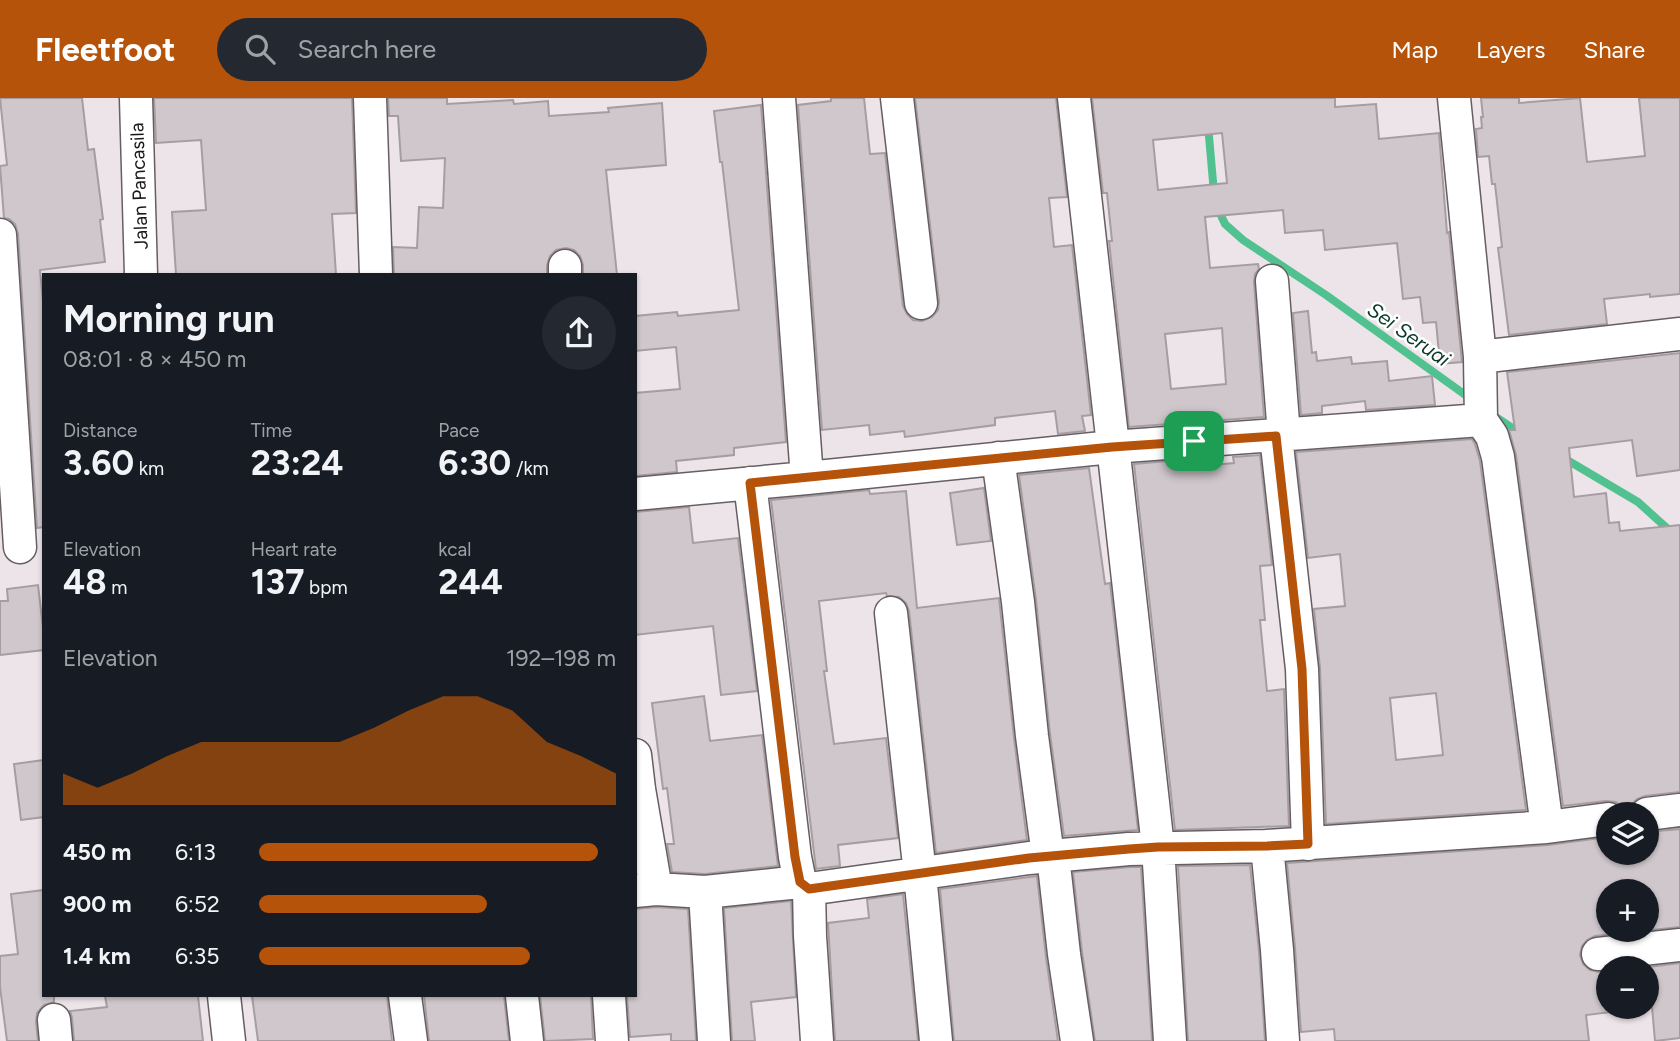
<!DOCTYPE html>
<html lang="en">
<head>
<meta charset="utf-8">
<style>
  :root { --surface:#171b24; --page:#242831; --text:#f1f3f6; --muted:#9ea1a6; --accent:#b45309 }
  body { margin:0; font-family:Figtree,sans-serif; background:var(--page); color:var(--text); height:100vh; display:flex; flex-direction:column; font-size:26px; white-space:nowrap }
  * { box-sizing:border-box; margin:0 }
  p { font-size:23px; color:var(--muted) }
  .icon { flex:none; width:38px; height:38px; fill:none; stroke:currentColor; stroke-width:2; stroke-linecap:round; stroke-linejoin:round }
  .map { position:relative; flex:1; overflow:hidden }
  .sheet { position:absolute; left:42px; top:175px; width:595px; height:724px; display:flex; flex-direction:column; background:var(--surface); border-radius:0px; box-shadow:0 2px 5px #0004 }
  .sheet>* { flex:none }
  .controls { position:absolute; left:1596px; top:704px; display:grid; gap:14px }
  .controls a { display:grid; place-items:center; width:63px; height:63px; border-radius:50%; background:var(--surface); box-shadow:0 2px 5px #0004; font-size:35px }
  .pin { position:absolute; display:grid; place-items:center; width:60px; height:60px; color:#fff; margin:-30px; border-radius:14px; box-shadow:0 4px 10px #0006 }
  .round { display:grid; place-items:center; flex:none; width:74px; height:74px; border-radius:37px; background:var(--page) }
  .summary { display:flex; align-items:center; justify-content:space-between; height:119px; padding:0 21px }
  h1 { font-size:38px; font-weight:700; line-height:52px }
  .figures { display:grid; grid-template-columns:repeat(3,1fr); gap:10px; height:119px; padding:7px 21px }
  .figures div { display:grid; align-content:center }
  .figures b { font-size:35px; font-weight:700 }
  .figures small { font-size:19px; font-weight:400 }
  .figures p { font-size:19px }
  .chart { height:196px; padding:14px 21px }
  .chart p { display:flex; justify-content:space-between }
  .chart svg { width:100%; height:126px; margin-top:7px; fill:var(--accent); opacity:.7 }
  ul { padding:0 21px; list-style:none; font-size:23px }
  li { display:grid; grid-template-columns:112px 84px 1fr; align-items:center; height:52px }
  li i { height:18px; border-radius:9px; background:var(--accent) }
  header { display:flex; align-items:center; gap:42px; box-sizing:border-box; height:98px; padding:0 35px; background:var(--accent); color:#fff }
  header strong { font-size:33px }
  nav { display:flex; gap:38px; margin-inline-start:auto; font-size:24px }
  .search { width:490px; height:63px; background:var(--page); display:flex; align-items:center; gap:18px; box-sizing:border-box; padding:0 24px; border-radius:38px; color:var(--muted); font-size:26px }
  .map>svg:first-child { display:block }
</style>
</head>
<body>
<header>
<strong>Fleetfoot</strong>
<div class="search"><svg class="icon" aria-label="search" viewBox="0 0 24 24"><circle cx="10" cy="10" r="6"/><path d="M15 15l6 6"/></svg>Search here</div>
<nav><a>Map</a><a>Layers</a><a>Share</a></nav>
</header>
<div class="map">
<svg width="1680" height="943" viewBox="0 0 1680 943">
  <rect width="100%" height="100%" fill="#ede4e9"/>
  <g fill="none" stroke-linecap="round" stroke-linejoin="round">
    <path stroke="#51c190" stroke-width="8" d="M1208,27L1214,95
      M1218,111L1225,126L1243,142L1326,197L1471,301
      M1493,317L1523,337
      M1562,359L1638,404L1680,442"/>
  </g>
  <path fill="#cfc7cb" stroke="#a59da1" stroke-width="2" fill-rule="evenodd" d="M0,0H82L88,52L94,51L103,121L100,122L105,164L40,172L44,213V429L37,430L18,136L15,126L9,121L4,120L0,68L7,67Z
    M154,0H352L356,115L332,116L336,177H176L172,114L206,112L201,42L156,45Z
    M388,0H447V6L513,2L514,6L548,3L549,18L609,14L608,10L662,5L666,67L606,72L617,177H583V167L580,158L574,152L566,150L556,152L550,158L547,167V177H394L393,149L417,150L419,109L443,110L445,60L401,63L398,18H389Z
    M831,0H864L870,56L885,55L903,208L907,216L913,222L922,223L932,219L938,212L939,203L915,0H1056L1067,99L1049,100L1054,149L1072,147L1091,317L1082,318L1085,333L1058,336L1055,313L995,320V327L905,339L904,333L870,337L869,327L822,332L798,7L831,3Z
    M1092,0H1335V9L1376,6L1379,41L1439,35L1447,135L1449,134L1462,264L1440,266L1436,224L1423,225L1420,199L1403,201L1397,145L1325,152L1323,132L1285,135L1283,112L1205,119L1210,170L1258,166L1259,171L1255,176L1254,184L1264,319L1129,329L1109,143H1112L1107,95H1103ZM1222,35L1227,85L1158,92L1153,42ZM1222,230L1226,286L1171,291L1165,236Z
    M1481,0H1519V5L1580,0L1587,64L1645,58L1639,0H1680V196L1650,199V196L1604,201L1607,226L1509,237L1498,150L1502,149L1495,86H1492L1489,58L1478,59L1476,31L1482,30L1481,19H1483Z
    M761,7L786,344L734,350V357L676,363L677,374L635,378V295L680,291L676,249L635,253V218L677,214L678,218L739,212L722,64H720L714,13Z
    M1308,213L1312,255L1316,254L1317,263L1351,259L1352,266L1387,263L1389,283L1432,278L1435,307L1366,312L1365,303L1322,308V315L1301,317L1293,215Z
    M1680,255V372L1637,378L1632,342L1569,350L1574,399L1606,395L1609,425L1619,424L1620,433L1680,427V694L1645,698L1637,701L1630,708L1629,716H1625L1622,709L1616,704L1606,703L1563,708L1516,357L1509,332H1515L1507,274Z
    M1472,341L1475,346L1480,363L1526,712L1326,726L1320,570L1314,511L1345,508L1340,456L1308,460L1296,354ZM1436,595L1443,657L1396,662L1390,600Z
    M1260,357L1272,467L1260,468L1265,522H1260L1267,593L1284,591L1289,728L1175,732L1134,366L1179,362L1180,370L1234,365L1233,359Z
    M1089,370L1105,486L1110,485L1138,732L1064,738L1050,636L1036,502L1019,377Z
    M984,390L991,443L957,447L950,395Z
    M869,392L870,396L906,393L917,510L999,500L1014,640L1027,742L936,755L909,513L906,505L899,499L887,498L886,495L819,503L827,573H824L834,646L886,640L898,740L838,747L840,768L816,771L771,402Z
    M689,409L693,445L738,440L757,593L721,597L713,528L635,537V414Z
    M38,487L44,538V552L0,557V503H8L7,491Z
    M704,598L710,643L762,637L778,768L705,776L672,774L667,746H674L667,690L663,691L652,605Z
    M44,662V719L21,722L14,666Z
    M1680,731V829L1595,838L1587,842L1582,848L1580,857L1583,866L1590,872L1599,874L1608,873V908H1647V870H1641L1680,865V940L1655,943L1652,909L1586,917L1589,943H1335L1334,931L1301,934L1295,850L1287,765L1548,747L1608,739V754H1647V734ZM1608,793H1647V831H1608Z
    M1250,767L1259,853L1265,943H1188L1178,768Z
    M1130,769H1141L1152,943H1095L1082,854L1073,774Z
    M1037,778L1046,859L1058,943H954L940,791Z
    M44,792V898H54V904L44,907L37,915L36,924L38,943H7L0,889V858L18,856L11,796Z
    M903,796L918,943H835L828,825L869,820L867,801Z
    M791,803L796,899L751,904L755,943H732L724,810Z
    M656,809L688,811L696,943H671V936L630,939L627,898H635V811Z
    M105,898H198L203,943H74L72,920L70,913L107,909Z
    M252,898H387L392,943H258Z
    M424,898H504L509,943H429Z
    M540,898H591L593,941L545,943Z"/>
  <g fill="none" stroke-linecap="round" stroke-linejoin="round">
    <g stroke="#665e62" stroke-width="35">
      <path id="minor" d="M136,0L141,177
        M370,0L376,177
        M779,0L807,380
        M897,0L921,205
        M1074,0L1158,749L1170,943
        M1454,0L1480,259
        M0,137L20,449
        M565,168V177
        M1272,183L1284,337
        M1481,322L1492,338L1498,359L1547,729
        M1276,338L1302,571L1308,746
        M998,360L1018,504L1032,638L1048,758
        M750,385L795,759L800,784L809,791L810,838L817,943
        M635,396L807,380L1112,349L1481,322L1480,259L1680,236
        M891,515L920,776L936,943
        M635,657L639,691L656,791
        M1647,716L1680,712
        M1267,748L1277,852L1283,943
        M1053,758L1064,856L1077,943
        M809,791L1029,760L1129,751L1267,748L1547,729L1608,721
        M635,793L656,791L705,794L800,784
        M705,794L714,943
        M1598,856L1680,847
        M224,898L229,943
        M405,898L411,943
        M522,898L527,943
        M609,898L612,943
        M54,922L56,943"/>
    </g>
    <use href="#minor" stroke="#fff" stroke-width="32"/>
  </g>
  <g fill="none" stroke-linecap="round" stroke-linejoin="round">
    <g stroke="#fff" stroke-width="14">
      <path id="route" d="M1276,338L1302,571L1308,746L1267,748L1158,749L1129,751L1029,760L809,791L800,784L795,759L750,385L1112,349Z"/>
    </g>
    <use href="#route" stroke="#b45309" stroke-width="9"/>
  </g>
  <g text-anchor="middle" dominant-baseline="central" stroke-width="5" stroke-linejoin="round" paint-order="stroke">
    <g font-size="19" fill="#1b1819" stroke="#fff">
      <text transform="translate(139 88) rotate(-92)">Jalan Pancasila</text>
    </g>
    <g font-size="21" font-style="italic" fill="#093b27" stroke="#fff">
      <text transform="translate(1409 236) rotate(35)">Sei Seruai</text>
    </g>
  </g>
</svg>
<div class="controls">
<a><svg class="icon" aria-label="layers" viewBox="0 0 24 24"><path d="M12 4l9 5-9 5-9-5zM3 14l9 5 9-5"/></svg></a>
<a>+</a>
<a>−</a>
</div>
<div class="pin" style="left:1194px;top:343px;background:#1e9e55"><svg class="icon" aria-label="arrive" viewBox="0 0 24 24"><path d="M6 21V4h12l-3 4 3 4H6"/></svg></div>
<section class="sheet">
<div class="summary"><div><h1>Morning run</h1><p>08:01 · 8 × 450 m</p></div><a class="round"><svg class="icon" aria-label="share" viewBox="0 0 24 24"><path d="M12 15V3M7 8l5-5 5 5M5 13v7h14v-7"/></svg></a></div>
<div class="figures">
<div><p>Distance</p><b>3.60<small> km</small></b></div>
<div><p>Time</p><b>23:24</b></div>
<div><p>Pace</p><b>6:30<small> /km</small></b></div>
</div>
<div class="figures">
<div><p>Elevation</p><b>48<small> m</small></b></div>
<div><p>Heart rate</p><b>137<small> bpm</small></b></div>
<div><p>kcal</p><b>244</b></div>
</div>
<div class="chart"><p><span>Elevation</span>192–198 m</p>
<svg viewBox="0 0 160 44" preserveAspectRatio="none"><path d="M0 44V33L10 38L20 33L30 27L40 22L50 22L60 22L70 22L80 22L90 17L100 11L110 6L120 6L130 11L140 22L150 27L160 33V44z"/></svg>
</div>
<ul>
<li><b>450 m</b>6:13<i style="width:95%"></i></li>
<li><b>900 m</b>6:52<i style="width:64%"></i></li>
<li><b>1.4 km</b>6:35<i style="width:76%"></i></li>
</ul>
</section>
</div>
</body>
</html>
